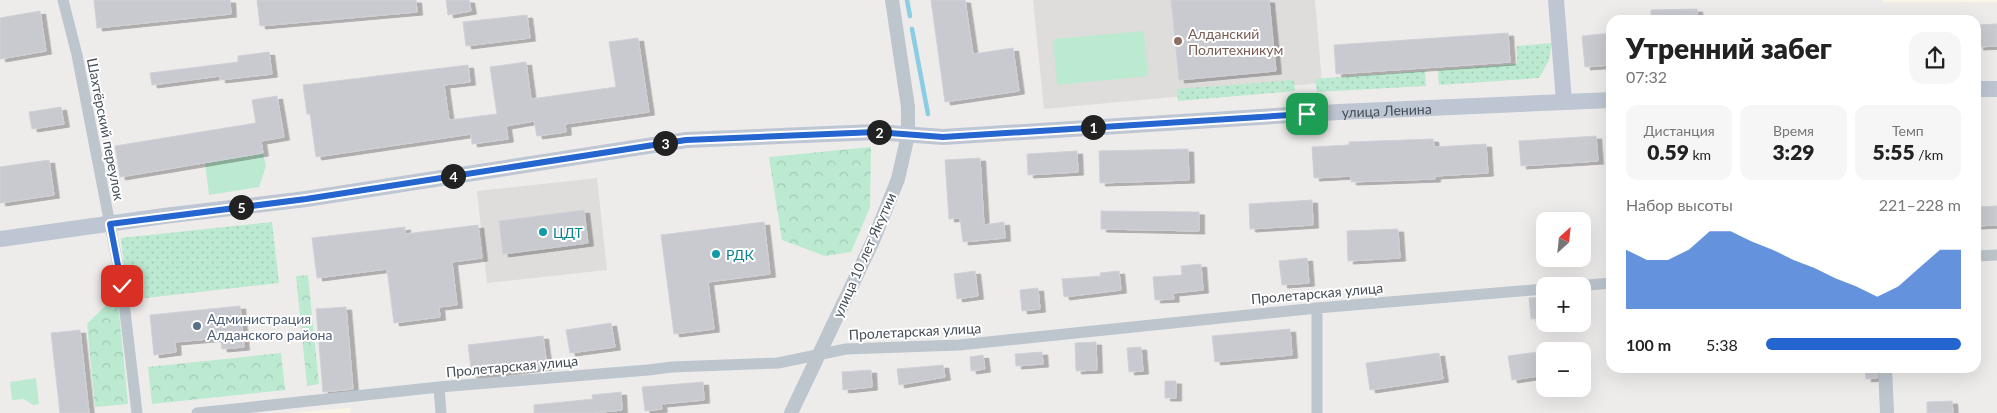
<!DOCTYPE html>
<html lang="ru">
<head>
<meta charset="utf-8">
<style>
  :root { --surface:#fff; --page:#f6f6f6; --text:#222; --muted:#767676; --accent:#2465cf }
  body { margin:0; font-family:Lato,sans-serif; background:var(--page); color:var(--text); height:100vh; display:flex; flex-direction:column; font-size:19px; white-space:nowrap }
  * { box-sizing:border-box; margin:0 }
  p { font-size:16px; color:var(--muted) }
  .icon { flex:none; width:28px; height:28px; fill:none; stroke:currentColor; stroke-width:2; stroke-linecap:round; stroke-linejoin:round }
  .map { position:relative; flex:1; overflow:hidden }
  .sheet { position:absolute; left:1606px; top:15px; width:375px; height:358px; display:flex; flex-direction:column; background:var(--surface); border-radius:15px; box-shadow:0 5px 20px #0002 }
  .sheet>* { flex:none }
  .needle { width:32px; rotate:27deg }
  .fabs { position:absolute; left:1536px; top:212px; display:grid; gap:10px }
  .fabs a { display:grid; place-items:center; width:55px; height:55px; border-radius:10px; background:var(--surface); box-shadow:0 5px 20px #0002; font-size:25px }
  .pin { position:absolute; display:grid; place-items:center; width:42px; height:42px; color:#fff; margin:-21px; border-radius:10px; box-shadow:0 2px 8px #0006 }
  .km { position:absolute; width:25px; height:25px; margin:-12px; border-radius:50%; background:#222; color:#fff; font-size:14px; line-height:25px; text-align:center }
  .round { display:grid; place-items:center; flex:none; width:52px; height:52px; border-radius:15px; background:var(--page) }
  .headline { display:flex; align-items:center; justify-content:space-between; height:85px; padding:0 20px }
  h1 { font-size:28px; font-weight:800; line-height:38px }
  .figures { display:grid; grid-template-columns:repeat(3,1fr); gap:8px; height:85px; padding:5px 20px }
  .figures div { display:grid; align-content:center; border-radius:12px; background:var(--page); text-align:center }
  .figures b { font-size:21px; font-weight:800 }
  .figures small { font-size:14px; font-weight:400 }
  .figures p { font-size:14px }
  .chart { height:140px; padding:10px 20px }
  .chart p { display:flex; justify-content:space-between }
  .chart svg { width:100%; height:90px; margin-top:5px; fill:var(--accent); opacity:.7 }
  ul { padding:0 20px; list-style:none; font-size:16px }
  li { display:grid; grid-template-columns:80px 60px 1fr; align-items:center; height:38px }
  li i { height:12px; border-radius:6px; background:var(--accent) }
  .map>svg:first-child { display:block }
</style>
</head>
<body>
<div class="map">
<svg width="1997" height="413" viewBox="0 0 1997 413">
  <defs>
    <pattern id="grass-dots" width="8" height="8" patternUnits="userSpaceOnUse" patternTransform="scale(1.25)"><rect width="8" height="8" fill="#bbead0"/><path d="M2 2h.1M6 6h.1" fill="none" stroke="#a2cab5" stroke-width="1.8" stroke-linecap="round"/></pattern>
    <pattern id="forest-crowns" width="20" height="18" patternUnits="userSpaceOnUse" patternTransform="scale(1.25)"><rect width="20" height="18" fill="#bbead0"/><path d="M2 6a3 3 0 1 1 6 0M12 15a3 3 0 1 1 6 0" fill="none" stroke="#a2cab5"/></pattern>
    <filter id="shadow"><feDropShadow dx="5.5" dy="3" stdDeviation="0" flood-color="#0004"/></filter>
  </defs>
  <rect width="100%" height="100%" fill="#eeebeb"/>
  <path fill="#faf5e4" d="M1883,0H1997V2H1883Z
    M351,408L350,413H285Z"/>
  <path fill="#dfdcdc" d="M1033,0H1315L1322,83L1044,109Z
    M597,178L607,270L487,283L477,191Z"/>
  <path fill="url(#grass-dots)" d="M1552,43L1549,60L1539,78L1439,85L1438,70L1517,64V46Z
    M1425,71L1426,86L1317,92L1315,79Z
    M1294,80L1295,91L1178,101L1177,89Z
    M272,222L279,283L128,300L121,238Z"/>
  <path fill="url(#forest-crowns)" d="M871,147L870,207L851,252L825,256L782,240L769,157Z
    M308,275L319,384L307,386L296,276Z
    M118,303L128,404L95,407L87,324L105,306Z
    M281,353L285,390L152,404L148,367Z"/>
  <path fill="#bbead0" d="M1144,31L1148,76L1057,85L1053,39Z
    M263,153L266,166L259,187L209,195L205,163Z
    M36,378L39,404L33,405L24,399L12,400L10,382Z"/>
  <g fill="none" stroke-linecap="round" stroke-linejoin="round">
    <path stroke="#8bcde5" stroke-width="4.5" d="M907,0L910,16
      M912,29L928,114"/>
  </g>
  <path fill="#c8cad0" stroke="#d0d1d7" filter="url(#shadow)" d="M94,0H230L231,14L97,28Z
    M257,0H416L417,12L260,26Z
    M446,0H469L471,11L448,15Z
    M931,0H965L973,54L1013,48L1019,91L945,102Z
    M1171,0H1269L1276,71L1179,80Z
    M1697,9L1698,20H1651V10Z
    M40,11L46,51L0,59V18Z
    M527,15L530,38L466,46L463,22Z
    M1997,24V46L1978,47L1977,25Z
    M1508,33L1510,62L1336,74L1334,45Z
    M1611,33V65L1585,67L1582,36Z
    M638,38L649,112L565,124L566,132L537,136L534,121L506,126L508,139L472,144L471,134L316,157L310,114H307L303,85L468,65L470,82L444,85L449,120L497,114L490,67L526,62L531,99L616,87L609,42Z
    M269,52L272,74L220,80V76L152,85L150,73L238,62V56Z
    M277,96L284,137L261,141L263,153L120,177L115,146L256,123L252,100Z
    M61,107L64,124L32,129L29,112Z
    M1596,136L1598,161L1521,166L1519,141Z
    M1433,139L1434,147L1486,144L1488,173L1435,176V179L1351,182V176L1314,178L1312,147L1349,145V142Z
    M1188,149L1189,180L1100,183L1099,151Z
    M1077,151L1078,172L1028,175L1027,154Z
    M980,158L984,225L1004,222L1005,238L963,242L960,218L949,219L945,160Z
    M49,160L54,195L0,203V167Z
    M1312,200L1313,225L1250,229L1249,204Z
    M1997,206V225L1976,226V207Z
    M584,210L588,243L503,254L499,221Z
    M1101,211L1199,212V231L1101,229Z
    M764,222L770,274L708,282L714,329L674,334L661,235Z
    M478,225L482,258L452,262L457,305L439,307L440,317L394,323L387,269L317,278L312,238L405,227V234Z
    M1398,229L1400,258L1348,261L1347,231Z
    M1307,258L1309,283L1282,285L1279,261Z
    M1201,264L1203,290L1173,293L1174,299L1155,300L1153,277L1182,275L1181,266Z
    M975,271L978,296L957,299L954,274Z
    M1119,271L1121,290L1064,297L1062,279L1101,276L1100,273Z
    M1038,288L1040,309L1022,311L1020,290Z
    M1545,297V318L1531,319L1529,298Z
    M240,306L244,347L222,349L220,338L175,342L176,352L154,355L150,315Z
    M346,307L353,389L323,392L316,309Z
    M611,323L615,347L570,353L566,330Z
    M1290,329L1292,355L1215,362L1212,336Z
    M80,330L89,413H60L51,333Z
    M543,336L547,367L472,376L468,345Z
    M1096,342L1097,370L1076,371L1075,343Z
    M1141,347L1143,371L1129,372L1127,348Z
    M1545,351V375L1512,380L1508,356Z
    M1042,352L1043,364L1016,366L1015,354Z
    M1439,353L1443,379L1370,390L1366,363Z
    M983,355L985,369L971,371L970,357Z
    M943,365L945,377L899,385L897,369Z
    M1865,368H1876L1877,378L1866,379Z
    M871,370L872,387L843,390L842,372Z
    M1165,381H1176V398H1165Z
    M703,382L704,400L661,404L662,409L645,411L642,387Z
    M621,392L622,410L593,413H534V405L593,399L592,395Z
    M1952,401L1953,413H1927V402Z"/>
  <g fill="none" stroke-linecap="round" stroke-linejoin="round">
    <path stroke="#bdc5cd" stroke-width="11" d="M63,0L77,55L122,286L137,413
      M1976,256L1997,255
      M1577,286L1611,283
      M1317,308V413
      M439,387L441,413
      M197,413L439,387L648,370L672,367L778,363L846,349L959,345L1317,308L1545,289"/>
    <path stroke="#bdc5cd" stroke-width="14" d="M1885,368L1887,413
      M791,413L873,241L898,179L908,135V107L892,0"/>
    <g stroke="#bdc6d2" stroke-width="16">
      <path d="M1556,0L1564,101"/>
      <path d="M1976,89H1997"/>
      <path id="s1" d="M0,239L164,216L306,199L686,140L876,132L943,137L1339,112L1611,100"/>
    </g>
  </g>
  <g fill="none" stroke-linecap="round" stroke-linejoin="round">
    <g stroke="#fff" stroke-width="10">
      <path id="route" d="M122,286L110,224L306,199L686,140L876,132L943,137L1307,114"/>
    </g>
    <use href="#route" stroke="#2465cf" stroke-width="6"/>
  </g>
  <circle fill="#8d6e63" stroke="#fff" stroke-width="2" cx="1178" cy="41" r="5"/>
  <g fill="#0f9aa8" stroke="#fff" stroke-width="2">
    <circle cx="543" cy="232" r="5"/>
    <circle cx="716" cy="254" r="5"/>
  </g>
  <circle fill="#5c6f8a" stroke="#fff" stroke-width="2" cx="197" cy="326" r="5"/>
  <g text-anchor="middle" dominant-baseline="central" stroke-width="4" stroke-linejoin="round" paint-order="stroke">
    <g font-size="14" fill="#785e54" stroke="#fff" text-anchor="start">
      <text x="1188" y="33">Алданский<tspan x="1188" dy="16">Политехникум</tspan></text>
    </g>
    <g font-size="14" fill="#454e57" stroke="#fff">
      <text stroke="none"><textPath href="#s1" startOffset="1395">улица Ленина</textPath></text>
      <text transform="translate(106 129) rotate(79)">Шахтёрский переулок</text>
      <text transform="translate(864 255) rotate(-66)">улица 10 лет Якутии</text>
      <text transform="translate(1317 293) rotate(-5)">Пролетарская улица</text>
      <text transform="translate(915 331) rotate(-3)">Пролетарская улица</text>
      <text transform="translate(512 366) rotate(-5)">Пролетарская улица</text>
    </g>
    <g font-size="14" fill="#0d838f" stroke="#fff" text-anchor="start">
      <text x="553" y="232">ЦДТ</text>
      <text x="726" y="254">РДК</text>
    </g>
    <g font-size="14" fill="#4e5e75" stroke="#fff" text-anchor="start">
      <text x="207" y="318">Администрация<tspan x="207" dy="16">Алданского района</tspan></text>
    </g>
  </g>
</svg>
<div class="fabs">
<a><svg class="needle" viewBox="-14 -14 28 28"><path d="M0-13l5 13h-10z" fill="#e53935"/><path d="M0 13l5-13h-10z" fill="#767676"/></svg></a>
<a>+</a>
<a>−</a>
</div>
<div class="pin" style="left:1307px;top:114px;background:#1e9e55"><svg class="icon" aria-label="arrive" viewBox="0 0 24 24"><path d="M6 21V4h12l-3 4 3 4H6"/></svg></div>
<div class="pin" style="left:122px;top:286px;background:#d93025"><svg class="icon" aria-label="check" viewBox="0 0 24 24"><path d="M5 12l5 5 9-10"/></svg></div>
<b class="km" style="left:1093px;top:127px">1</b>
<b class="km" style="left:879px;top:132px">2</b>
<b class="km" style="left:665px;top:143px">3</b>
<b class="km" style="left:453px;top:176px">4</b>
<b class="km" style="left:241px;top:207px">5</b>
<section class="sheet">
<div class="headline"><div><h1>Утренний забег</h1><p>07:32</p></div><a class="round"><svg class="icon" aria-label="share" viewBox="0 0 24 24"><path d="M12 15V3M7 8l5-5 5 5M5 13v7h14v-7"/></svg></a></div>
<div class="figures">
<div><p>Дистанция</p><b>0.59<small> km</small></b></div>
<div><p>Время</p><b>3:29</b></div>
<div><p>Темп</p><b>5:55<small> /km</small></b></div>
</div>
<div class="chart"><p><span>Набор высоты</span>221–228 m</p>
<svg viewBox="0 0 160 44" preserveAspectRatio="none"><path d="M0 44V15L10 20L20 20L30 15L40 6L50 6L60 11L70 15L80 20L90 24L100 29L110 33L120 38L130 33L140 24L150 15L160 15V44z"/></svg>
</div>
<ul>
<li><b>100 m</b>5:38<i style="width:100%"></i></li>
</ul>
</section>
</div>
</body>
</html>
